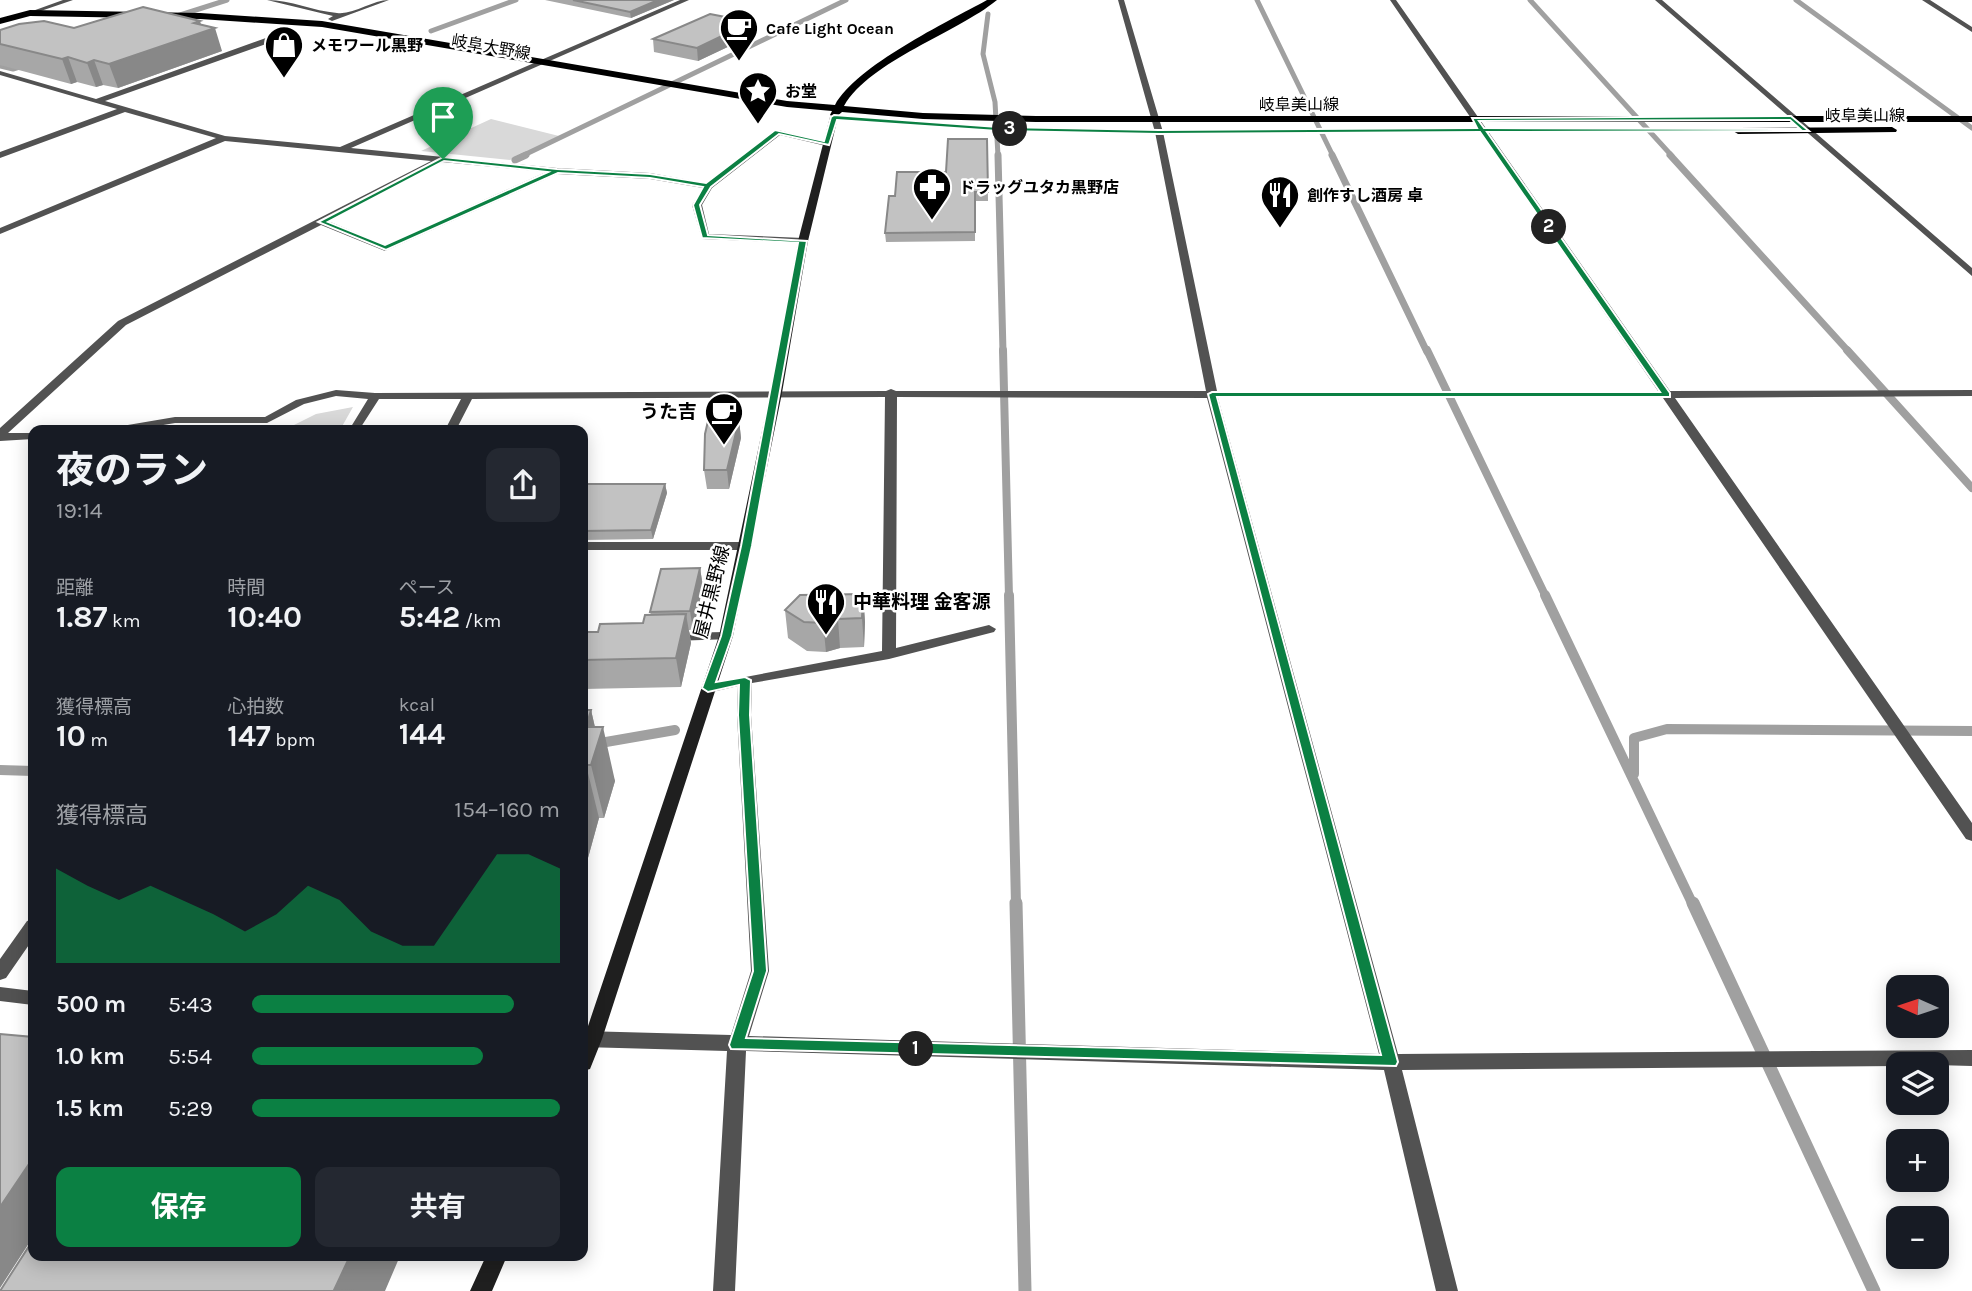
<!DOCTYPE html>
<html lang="ja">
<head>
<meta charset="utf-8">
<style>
  :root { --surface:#171b24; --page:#242831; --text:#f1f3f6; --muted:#9ea1a6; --accent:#0b8043 }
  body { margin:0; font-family:Karla,"Noto Sans JP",sans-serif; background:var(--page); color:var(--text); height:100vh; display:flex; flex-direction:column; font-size:26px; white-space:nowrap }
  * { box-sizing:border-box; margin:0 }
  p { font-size:23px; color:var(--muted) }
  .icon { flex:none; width:38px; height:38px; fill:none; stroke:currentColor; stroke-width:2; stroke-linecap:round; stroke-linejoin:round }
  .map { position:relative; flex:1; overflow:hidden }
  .details { position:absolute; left:28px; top:425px; width:560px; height:836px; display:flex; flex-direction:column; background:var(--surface); border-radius:14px; box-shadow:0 4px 18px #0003 }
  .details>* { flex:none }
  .needle { width:46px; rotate:273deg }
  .controls { position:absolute; left:1886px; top:975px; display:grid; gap:14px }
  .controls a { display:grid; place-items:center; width:63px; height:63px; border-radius:14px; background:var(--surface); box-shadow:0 4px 18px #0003; font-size:35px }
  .pin { position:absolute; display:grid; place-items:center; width:60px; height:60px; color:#fff; margin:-72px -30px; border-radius:50% 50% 50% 0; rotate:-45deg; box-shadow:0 0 7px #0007 }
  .pin .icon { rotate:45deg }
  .km { position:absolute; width:35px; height:35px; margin:-18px; border-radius:50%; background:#222; color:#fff; font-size:19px; line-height:35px; text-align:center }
  .round { display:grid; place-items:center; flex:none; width:74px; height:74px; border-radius:14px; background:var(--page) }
  .headline { display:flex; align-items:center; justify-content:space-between; height:119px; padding:0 28px }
  h1 { font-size:38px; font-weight:700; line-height:52px }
  .figures { display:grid; grid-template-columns:repeat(3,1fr); gap:10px; height:119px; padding:7px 28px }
  .figures div { display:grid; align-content:center }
  .figures b { font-size:30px; font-weight:700 }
  .figures small { font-size:19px; font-weight:400 }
  .figures p { font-size:19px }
  .chart { height:196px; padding:14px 28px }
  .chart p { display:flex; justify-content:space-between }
  .chart svg { width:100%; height:126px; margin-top:7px; fill:var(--accent); opacity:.7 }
  .primary-button { display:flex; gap:14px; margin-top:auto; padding:14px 28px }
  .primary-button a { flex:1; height:80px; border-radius:14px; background:var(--accent); color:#fff; font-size:28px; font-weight:700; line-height:80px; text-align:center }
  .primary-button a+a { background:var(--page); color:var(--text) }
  ul { padding:0 28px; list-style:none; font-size:23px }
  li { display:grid; grid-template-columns:112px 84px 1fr; align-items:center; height:52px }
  li i { height:18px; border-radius:9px; background:var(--accent) }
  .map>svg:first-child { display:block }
</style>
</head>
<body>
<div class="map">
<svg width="1972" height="1291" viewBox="0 0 1972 1291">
  <rect width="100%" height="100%" fill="#fff"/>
  <path fill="#d9d9d9" d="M491,119L559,136L510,160L421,151Z
    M353,407L340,430L292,426L316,414Z"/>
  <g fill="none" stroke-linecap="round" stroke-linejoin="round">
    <path stroke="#a0a0a0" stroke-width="5" d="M1257,0L1333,156
      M1530,0L1672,156
      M1796,0L1972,128
      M988,14L983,54L995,102L998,156
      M177,16L227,0
      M431,31L516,0
      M0,66L13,69L26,65
      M522,156L846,0"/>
    <path stroke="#a0a0a0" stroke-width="7" d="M998,155L1003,352
      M1332,155L1427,352
      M1670,155L1849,352
      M515,160L526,155"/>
    <path stroke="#a0a0a0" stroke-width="8" d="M1003,350L1009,597
      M1427,350L1546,597
      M1847,350L1972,488"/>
    <path stroke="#a0a0a0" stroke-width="10" d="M1009,595L1016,905
      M1545,595L1693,905
      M583,746L675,730
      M0,770L33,771
      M1634,774V738L1667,729L1972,731"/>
    <path stroke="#a0a0a0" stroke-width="13" d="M1016,903L1025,1291
      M1693,903L1874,1291"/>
    <path fill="#525252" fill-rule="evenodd" d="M267,0C291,0 313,11 337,13C354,15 372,0 389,0L332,21L328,19L333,16Z
      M680,0H689L351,148L557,168L650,173L706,183L778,130L830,143L826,146L780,135L712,188L702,205L709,234L803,238L806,239V243L702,239L692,205L703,188L650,179L557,174L385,251L321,225L126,325L8,433H33V439L0,441V428L118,321L431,161L225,141L0,234V228L216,138L125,112L0,158V152L117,109L0,75V71L96,99L277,34L287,29L291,31L283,38L105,101L225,136L340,147ZM442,162L546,172L385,245L328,221Z
      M1118,0H1124L1163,132L1217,391H1658L1390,0H1396L1670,391L1972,390V396L1675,398L1972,823V841L1966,839L1663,398H1218L1398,1054L1972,1050V1066L1899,1064V1066L1402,1070L1458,1291H1436L1384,1070L746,1051L735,1291H713L727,1051L583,1047V1031L731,1035L751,971L737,715L738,686L708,693L701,688L703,685L882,651L885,397L472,399L456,430H445L461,399H379L359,430H349L368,399L336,396L304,404L267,423H175L134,430H110L116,427L175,417H265L296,400L336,390L375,393L886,391L891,389L896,391H1206L1155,132ZM897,397L1207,398L1379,1054L749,1036L769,971L751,715L752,683L889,659L994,632L996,629L989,625L896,648Z
      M1655,0H1662L1972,268V276Z
      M1922,0H1930L1972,27V32Z
      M583,542H746L752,546L746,550H583Z
      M726,632L731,633L733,636L731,639L672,641L665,637L672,633Z
      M33,919V939L6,978L0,980V959L27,921Z
      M0,987L33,991V1005L0,1001Z"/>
    <path fill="#525252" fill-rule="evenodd" d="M63,0H73L32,14L27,13Z"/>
    <path fill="#1f1f1f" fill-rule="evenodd" d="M834,115L838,117L808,241L782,393L733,636L602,1039L590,1069L583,1071V1041L719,636L770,393L798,241L830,117Z
      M486,1256H507L492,1291H470Z"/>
    <path fill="#000" fill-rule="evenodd" d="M987,0H997C957,33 871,60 844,106L923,113L1036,116H1972V122H1036L923,119L842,112L835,118L830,115L832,111L787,107L322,27L200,19L30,16L0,24V18L30,10L200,13L322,21L787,101L835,105C856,66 947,22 987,0Z
      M1892,127L1897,130L1896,132L1738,134L1733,131L1738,128Z"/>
  </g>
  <path fill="#a7a7a7" d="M545,0H674L631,18Z
    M751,22L753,35L698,61L654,52L653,39Z
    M201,24L222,51L118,88L103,85L96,87L77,82L71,84L0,65V30Z
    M987,139L988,201H975V241L886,242L885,233L895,196L946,172Z
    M739,420L741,438L729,489H707L704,470Z
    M583,484H665L667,493L653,539L583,540Z
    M700,568L703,587L693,630H689L691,643L681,687L583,689V632H598L643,623L651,615L650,612Z
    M863,594L865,622L864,647L840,648L826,652L807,651L788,638L785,610Z
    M583,710H591L595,727L615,781L604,818H599L583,876Z"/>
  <path fill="#888" d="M658,0H674L631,18L630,12Z
    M200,21L203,31L215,28L222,51L118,88L109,64Z
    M751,22L753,35L698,61L697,48Z
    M68,57L77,82L71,84L62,59Z
    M94,60L103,85L96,87L87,63Z
    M739,420L741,438L729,489L727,470Z
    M665,484L667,493L653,539L651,530Z
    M700,568L703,587L693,630L690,611Z
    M863,594L865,622L864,647L862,618Z
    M686,614L691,643L681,687L676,658Z
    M838,619L840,648L826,652L823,623Z
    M591,710L598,741L603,727L615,781L604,818L591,765L586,727Z
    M586,765L599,818L583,876V776Z
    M33,1158V1237L0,1288V1207Z
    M350,1256H400L385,1291H335L334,1290Z"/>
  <path fill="#c2c2c2" stroke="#888" stroke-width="2" d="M573,0H658L630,12Z
    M143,7L200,21L194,23L215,28L109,64L94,60L87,63L68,57L62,59L0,44V30L19,24L44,21L74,28Z
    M710,14L751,22L697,48L653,39Z
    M948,139H987L988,192H975V232L885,233L889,196H895L897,172H946Z
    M739,420L727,470H704L705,434L708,421Z
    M583,484H665L651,530L583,531Z
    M700,568L690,611L650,612L661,569Z
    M863,594L862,618L838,619L823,623L804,622L785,610L800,595Z
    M686,614L676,658L583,660V632H598L600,624L643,623L645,615Z
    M583,710H591L586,727H603L591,765H586L583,776Z
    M0,1034L33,1037V1158L0,1207Z
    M33,1240V1256H350L334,1290L355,1291H0Z"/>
  <path fill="#0b8043" stroke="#fff" stroke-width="2" fill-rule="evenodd" d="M834,115L998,127L1159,130L1477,128L1472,118L1791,116L1809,131L1487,132L1670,393V397H1217L1398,1062L1396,1066L731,1049L729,1045L753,971L738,715L739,685L708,692L702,688L721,636L741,546L798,243L702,238L693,205L703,187L650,178L558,173L386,250L318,222L443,157L557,169L650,174L706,183L775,130L824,141L831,117ZM837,120L998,131L1159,134L1480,132L1660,392H1212L1208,394L1381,1055L746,1038L767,971L750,715L751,680L745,677L716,682L732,636L752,546L807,241L708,235L700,205L711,187L779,134L829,145ZM1790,120L1800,129L1484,128L1479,121ZM444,161L548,172L385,245L328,222Z"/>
  <defs>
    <g id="cafe-pin" transform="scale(2.0125)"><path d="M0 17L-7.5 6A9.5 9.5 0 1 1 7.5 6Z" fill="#000" stroke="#fff"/><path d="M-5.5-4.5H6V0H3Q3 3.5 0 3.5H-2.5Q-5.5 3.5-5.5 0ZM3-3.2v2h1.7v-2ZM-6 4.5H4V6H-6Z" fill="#fff"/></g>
    <g id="shop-pin" transform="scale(2.0125)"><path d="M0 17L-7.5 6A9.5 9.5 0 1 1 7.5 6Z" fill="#000" stroke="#fff"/><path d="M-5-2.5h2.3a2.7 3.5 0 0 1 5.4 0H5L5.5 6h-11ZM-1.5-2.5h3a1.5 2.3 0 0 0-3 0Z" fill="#fff"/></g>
    <g id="sight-pin" transform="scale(2.0125)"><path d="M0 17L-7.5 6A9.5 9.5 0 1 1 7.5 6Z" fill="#000" stroke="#fff"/><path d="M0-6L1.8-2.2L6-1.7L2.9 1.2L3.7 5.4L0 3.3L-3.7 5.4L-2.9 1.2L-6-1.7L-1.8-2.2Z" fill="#fff"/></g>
    <g id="pharmacy-pin" transform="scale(2.0125)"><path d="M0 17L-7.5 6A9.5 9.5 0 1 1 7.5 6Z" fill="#000" stroke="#fff"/><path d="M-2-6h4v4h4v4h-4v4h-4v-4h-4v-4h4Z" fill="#fff"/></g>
    <g id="restaurant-pin" transform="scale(2.0125)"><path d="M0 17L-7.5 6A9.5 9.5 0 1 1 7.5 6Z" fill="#000" stroke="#fff"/><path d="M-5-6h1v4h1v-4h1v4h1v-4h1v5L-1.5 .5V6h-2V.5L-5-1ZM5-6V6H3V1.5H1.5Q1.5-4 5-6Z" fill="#fff"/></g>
  </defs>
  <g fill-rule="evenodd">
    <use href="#cafe-pin" x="739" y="28"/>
    <use href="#shop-pin" x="284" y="45"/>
    <use href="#sight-pin" x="758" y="91"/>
    <use href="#pharmacy-pin" x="932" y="187"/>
    <use href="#restaurant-pin" x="1280" y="195"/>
    <use href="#cafe-pin" x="724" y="412"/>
    <use href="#restaurant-pin" x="826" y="602"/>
  </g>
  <g text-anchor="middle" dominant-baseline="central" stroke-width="5" stroke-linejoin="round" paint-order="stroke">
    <g font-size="16" font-weight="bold" fill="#000" stroke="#fff" text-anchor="start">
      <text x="766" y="28">Cafe Light Ocean</text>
      <text x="311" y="45">メモワール黒野</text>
      <text x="785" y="91">お堂</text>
      <text x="959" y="187">ドラッグユタカ黒野店</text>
      <text x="1307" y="195">創作すし酒房 卓</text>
    </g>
    <g font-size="16" fill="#000" stroke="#fff">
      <text transform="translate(491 47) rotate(10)">岐阜大野線</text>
      <text x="1299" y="104">岐阜美山線</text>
      <text x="1865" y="115">岐阜美山線</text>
    </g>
    <g font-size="19" font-weight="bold" fill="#000" stroke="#fff" text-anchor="end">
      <text x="697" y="412">うた吉</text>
      <text x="853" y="602" text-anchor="start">中華料理 金客源</text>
    </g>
    <g font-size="19" fill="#000" stroke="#fff">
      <text transform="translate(712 592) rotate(-76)">屋井黒野線</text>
    </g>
  </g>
</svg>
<div class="controls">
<a><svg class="needle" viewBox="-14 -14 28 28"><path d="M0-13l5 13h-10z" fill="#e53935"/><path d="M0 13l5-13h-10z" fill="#9ea1a6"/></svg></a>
<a><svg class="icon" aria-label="layers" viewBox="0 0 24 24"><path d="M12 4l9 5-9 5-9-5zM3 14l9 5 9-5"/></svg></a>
<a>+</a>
<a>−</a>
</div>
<div class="pin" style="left:443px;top:159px;background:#1e9e55"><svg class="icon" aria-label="arrive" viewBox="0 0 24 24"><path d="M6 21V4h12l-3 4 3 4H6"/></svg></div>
<b class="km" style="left:916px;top:1049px">1</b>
<b class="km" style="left:1549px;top:227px">2</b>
<b class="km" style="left:1010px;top:129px">3</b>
<section class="details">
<div class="headline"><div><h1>夜のラン</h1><p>19:14</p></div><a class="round"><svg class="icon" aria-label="share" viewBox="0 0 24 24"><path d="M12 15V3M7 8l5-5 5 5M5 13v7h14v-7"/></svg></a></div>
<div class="figures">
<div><p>距離</p><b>1.87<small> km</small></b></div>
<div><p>時間</p><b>10:40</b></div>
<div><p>ペース</p><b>5:42<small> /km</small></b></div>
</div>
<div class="figures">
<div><p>獲得標高</p><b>10<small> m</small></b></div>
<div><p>心拍数</p><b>147<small> bpm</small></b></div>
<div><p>kcal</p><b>144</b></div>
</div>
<div class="chart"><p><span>獲得標高</span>154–160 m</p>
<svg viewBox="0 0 160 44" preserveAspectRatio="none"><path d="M0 44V11L10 17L20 22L30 17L40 22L50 27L60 33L70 27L80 17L90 22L100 33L110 38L120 38L130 22L140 6L150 6L160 11V44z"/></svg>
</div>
<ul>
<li><b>500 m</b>5:43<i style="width:85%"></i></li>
<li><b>1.0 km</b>5:54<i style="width:75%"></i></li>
<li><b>1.5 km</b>5:29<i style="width:100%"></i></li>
</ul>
<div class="primary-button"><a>保存</a><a>共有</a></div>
</section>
</div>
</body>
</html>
